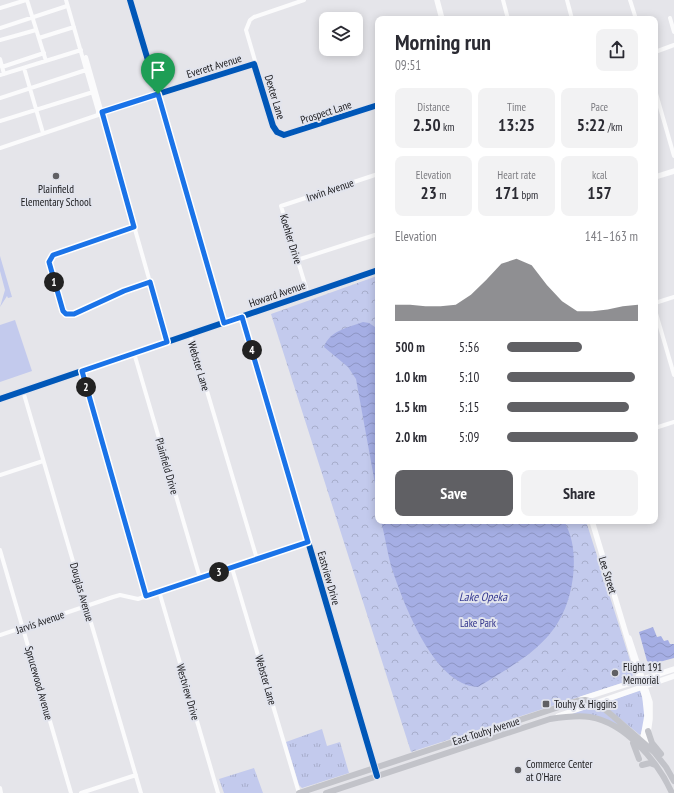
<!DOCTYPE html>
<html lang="en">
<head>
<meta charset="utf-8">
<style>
  :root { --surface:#fff; --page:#f2f2f3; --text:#2b2b33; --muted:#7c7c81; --accent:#606064 }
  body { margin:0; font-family:"PT Sans Narrow",sans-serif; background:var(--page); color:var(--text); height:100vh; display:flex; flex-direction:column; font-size:15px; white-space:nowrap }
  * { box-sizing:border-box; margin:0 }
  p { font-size:13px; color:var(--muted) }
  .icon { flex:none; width:22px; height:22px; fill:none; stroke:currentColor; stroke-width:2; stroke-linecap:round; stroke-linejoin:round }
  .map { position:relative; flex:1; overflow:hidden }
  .side { position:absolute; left:375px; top:16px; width:283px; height:508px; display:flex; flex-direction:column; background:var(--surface); border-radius:8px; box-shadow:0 2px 10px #0003 }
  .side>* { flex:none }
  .tools { position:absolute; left:319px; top:12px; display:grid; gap:8px }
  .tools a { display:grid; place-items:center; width:44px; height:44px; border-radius:8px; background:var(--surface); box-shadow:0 2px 10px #0003; font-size:20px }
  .pin { position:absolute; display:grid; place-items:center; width:34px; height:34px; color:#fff; margin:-41px -17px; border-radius:50% 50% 50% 0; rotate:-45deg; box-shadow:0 0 4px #0007 }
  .pin .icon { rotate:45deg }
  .km { position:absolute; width:20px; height:20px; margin:-10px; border-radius:50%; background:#222; color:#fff; font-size:11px; line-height:20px; text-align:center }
  .round { display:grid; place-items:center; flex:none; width:42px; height:42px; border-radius:8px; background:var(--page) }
  .overview { display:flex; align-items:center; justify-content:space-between; height:68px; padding:0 20px }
  h1 { font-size:22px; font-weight:800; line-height:30px }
  .figures { display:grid; grid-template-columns:repeat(3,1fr); gap:6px; height:68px; padding:4px 20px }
  .figures div { display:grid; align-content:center; border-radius:8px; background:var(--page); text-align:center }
  .figures b { font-size:17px; font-weight:800 }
  .figures small { font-size:11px; font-weight:400 }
  .figures p { font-size:11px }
  .chart { height:112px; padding:8px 20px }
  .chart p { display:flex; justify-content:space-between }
  .chart svg { width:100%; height:72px; margin-top:4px; fill:var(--accent); opacity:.7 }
  .cta { display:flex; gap:8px; margin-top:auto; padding:8px 20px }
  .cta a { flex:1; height:46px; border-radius:8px; background:var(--accent); color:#fff; font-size:16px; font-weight:800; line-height:46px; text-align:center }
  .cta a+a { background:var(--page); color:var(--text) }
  ul { padding:0 20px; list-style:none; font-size:13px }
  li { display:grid; grid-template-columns:64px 48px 1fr; align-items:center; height:30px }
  li i { height:10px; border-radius:5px; background:var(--accent) }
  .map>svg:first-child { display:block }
</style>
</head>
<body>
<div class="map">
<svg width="674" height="793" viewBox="0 0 674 793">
  <defs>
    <pattern id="grass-tufts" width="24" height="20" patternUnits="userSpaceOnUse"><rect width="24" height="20" fill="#c3caed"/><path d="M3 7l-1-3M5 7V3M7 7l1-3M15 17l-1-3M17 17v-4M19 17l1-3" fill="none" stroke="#a7adcb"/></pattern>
    <pattern id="park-crowns" width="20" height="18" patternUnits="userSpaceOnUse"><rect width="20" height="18" fill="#c3caed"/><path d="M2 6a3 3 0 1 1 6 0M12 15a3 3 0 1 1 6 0" fill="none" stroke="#a7adcb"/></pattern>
    <pattern id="garden-dots" width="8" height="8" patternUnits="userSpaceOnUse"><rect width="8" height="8" fill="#c3caed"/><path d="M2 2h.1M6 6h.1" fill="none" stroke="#a7adcb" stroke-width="1.8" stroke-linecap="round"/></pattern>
    <pattern id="water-waves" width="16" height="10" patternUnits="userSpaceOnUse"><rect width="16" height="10" fill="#a5aee4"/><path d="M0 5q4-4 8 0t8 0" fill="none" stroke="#8d95c3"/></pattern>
  </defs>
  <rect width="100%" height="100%" fill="#e5e5ea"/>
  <path fill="url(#grass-tufts)" d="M640,690C645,704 647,722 640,735L602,704Z
    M595,705L639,740L618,726L571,714Z
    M322,729L327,746L340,742L349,773L302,788L299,785L286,742Z
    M254,768L263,793H224L219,779Z"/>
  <path fill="url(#park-crowns)" d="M377,276L378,521H586L634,673L631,678L625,682L411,752L271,314Z"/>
  <path fill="url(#garden-dots)" d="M619,665L622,673V678L615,682L610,679Z"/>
  <path fill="#c3caed" d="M0,256L12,297L8,298L7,296L0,307L5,290L0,271Z
    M15,320L32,371L0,382V325Z
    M581,662L585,674L569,679L565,667Z"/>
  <path fill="url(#water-waves)" d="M363,322L369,323L378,329V500L356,379L348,367L324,347C330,330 348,328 363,322Z
    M381,521H564C574,539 575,557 573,577C565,639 526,657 478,687C433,685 403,602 391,566C387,551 385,536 381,521Z
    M653,627L657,637L661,636L664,641L668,640L670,644H674V658L652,664L647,661L639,632Z"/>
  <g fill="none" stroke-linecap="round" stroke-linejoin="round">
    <path stroke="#fbfbfc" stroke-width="4" d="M27,0L46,61
      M130,0L224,323
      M304,0L254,17L250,20L246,30L275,129L284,135H289L378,105
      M503,0L508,19
      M567,0L572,19
      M630,0L636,19
      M0,8L26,0
      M670,18L674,32
      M0,28L67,6
      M39,38L74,27
      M0,40L36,30
      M655,52L674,45
      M86,57L167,342
      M0,59L4,74
      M2,67L44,53
      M24,68L43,133
      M0,75L81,50
      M655,90L674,156
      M0,98L86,70
      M102,111L254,64
      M0,121L93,92
      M0,148L98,115V111L66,0
      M134,227L53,255L49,262L63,311L66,314H74L124,291L150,282
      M297,260L378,234
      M308,294L281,206L378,174
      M655,303L674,297
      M655,310L674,375
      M242,317L377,776
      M190,334L257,559
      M134,353L200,578
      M82,371L146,596
      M23,391L141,793
      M655,428L674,422
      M0,475L43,461
      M0,550L71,793
      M232,568L299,793
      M159,591L218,793
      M0,635L113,597L120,595L138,599L308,542
      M0,788L1,793
      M81,793L136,775"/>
    <path stroke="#fbfbfc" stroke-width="5.5" d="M437,0L442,19
      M655,177L674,171
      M0,399L378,270
      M592,521L645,697L647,716L642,744
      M629,638L650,702V719L646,747
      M581,699L674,669
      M558,716L674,676"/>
    <path stroke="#c2c3c9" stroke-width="6" d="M648,731L652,743L661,754
      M633,743L639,759
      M642,765L650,763L655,765
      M299,793L577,701L585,700L597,703L614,717L654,752L666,767L674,781
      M326,793L550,719C563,717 577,715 590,717C626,723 658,762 672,793"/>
    <g stroke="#e2e4ed" stroke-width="8">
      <path id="cycleway" d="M130,0L158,94L254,64L273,126L277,132L284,135L378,105
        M242,317L377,776
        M0,399L378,270"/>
    </g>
    <use href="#cycleway" stroke="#0057b8" stroke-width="6"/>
  </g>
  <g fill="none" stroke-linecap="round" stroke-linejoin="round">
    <g stroke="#fff" stroke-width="8">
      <path id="route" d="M158,94L224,323L242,317L308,542L146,596L82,371L167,342L150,282L124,291L74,314H66L63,311L49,262L53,255L134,227L102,112Z"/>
    </g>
    <use href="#route" stroke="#1a73e8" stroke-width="5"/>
  </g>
  <g fill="#606064" stroke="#e2e4ed" stroke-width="1.5">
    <circle cx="56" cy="176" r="4"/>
    <circle cx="615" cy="673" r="4"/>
    <rect x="542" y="700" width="8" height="8" rx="2"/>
    <circle cx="518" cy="770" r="4"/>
  </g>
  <g text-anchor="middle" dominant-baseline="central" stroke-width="4" stroke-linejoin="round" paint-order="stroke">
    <g font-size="11" fill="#19191c" stroke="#e2e4ed">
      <text transform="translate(214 66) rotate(-17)">Everett Avenue</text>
      <text transform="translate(275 97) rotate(73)">Dexter Lane</text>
      <text transform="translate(326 112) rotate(-18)">Prospect Lane</text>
      <text transform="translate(330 190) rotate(-19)">Irwin Avenue</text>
      <text transform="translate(291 239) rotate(73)">Koehler Drive</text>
      <text transform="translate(277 294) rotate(-19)">Howard Avenue</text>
      <text transform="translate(199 366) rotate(73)">Webster Lane</text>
      <text transform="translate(167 466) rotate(74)">Plainfield Drive</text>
      <text transform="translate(608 575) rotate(73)">Lee Street</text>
      <text transform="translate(329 578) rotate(74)">Eastview Drive</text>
      <text transform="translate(82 592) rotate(74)">Douglas Avenue</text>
      <text transform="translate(40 622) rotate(-19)">Jarvis Avenue</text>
      <text transform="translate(266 680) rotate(74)">Webster Lane</text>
      <text transform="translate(39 683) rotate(74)">Sprucewood Avenue</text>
      <text transform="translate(188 692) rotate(74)">Westview Drive</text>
      <text transform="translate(486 731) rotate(-18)">East Touhy Avenue</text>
    </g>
    <g font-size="11" fill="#19191c" stroke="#e2e4ed" text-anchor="start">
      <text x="56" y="189" text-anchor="middle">Plainfield<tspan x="56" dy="13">Elementary School</tspan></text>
      <text x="623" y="667">Flight 191<tspan x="623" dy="13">Memorial</tspan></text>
      <text x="554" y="704">Touhy &amp; Higgins</text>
      <text x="526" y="764">Commerce Center<tspan x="526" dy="13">at O'Hare</tspan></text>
    </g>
    <g font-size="11" fill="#31338a" stroke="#e2e4ed">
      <text x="478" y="623">Lake Park</text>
    </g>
    <g font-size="12" font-style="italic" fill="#373b92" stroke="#e2e4ed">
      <text x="483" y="596">Lake Opeka</text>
    </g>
  </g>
</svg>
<div class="tools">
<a><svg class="icon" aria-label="layers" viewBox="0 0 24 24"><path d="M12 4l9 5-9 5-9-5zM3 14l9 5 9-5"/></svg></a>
</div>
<div class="pin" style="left:158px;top:94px;background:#1e9e55"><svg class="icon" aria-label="arrive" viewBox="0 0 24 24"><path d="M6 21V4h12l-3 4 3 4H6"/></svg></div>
<b class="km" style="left:54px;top:282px">1</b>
<b class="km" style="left:86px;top:387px">2</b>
<b class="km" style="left:219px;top:572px">3</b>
<b class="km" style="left:252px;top:350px">4</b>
<section class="side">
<div class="overview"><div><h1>Morning run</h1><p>09:51</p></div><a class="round"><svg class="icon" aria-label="share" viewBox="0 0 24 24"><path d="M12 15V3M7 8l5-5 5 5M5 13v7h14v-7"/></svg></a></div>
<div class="figures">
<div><p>Distance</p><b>2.50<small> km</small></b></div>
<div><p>Time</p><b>13:25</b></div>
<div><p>Pace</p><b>5:22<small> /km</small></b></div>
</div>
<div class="figures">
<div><p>Elevation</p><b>23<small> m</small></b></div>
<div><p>Heart rate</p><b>171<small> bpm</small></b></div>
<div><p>kcal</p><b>157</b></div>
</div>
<div class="chart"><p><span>Elevation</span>141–163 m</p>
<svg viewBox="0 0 160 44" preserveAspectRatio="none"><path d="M0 44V34L10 34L20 35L30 35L40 34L50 28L60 19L70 9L80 6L90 10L100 22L110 32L120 38L130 38L140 37L150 35L160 34V44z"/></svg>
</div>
<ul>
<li><b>500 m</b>5:56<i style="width:57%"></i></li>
<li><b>1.0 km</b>5:10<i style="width:98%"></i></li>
<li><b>1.5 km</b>5:15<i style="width:93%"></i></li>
<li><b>2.0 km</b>5:09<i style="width:100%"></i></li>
</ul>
<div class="cta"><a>Save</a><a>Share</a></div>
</section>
</div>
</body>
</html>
